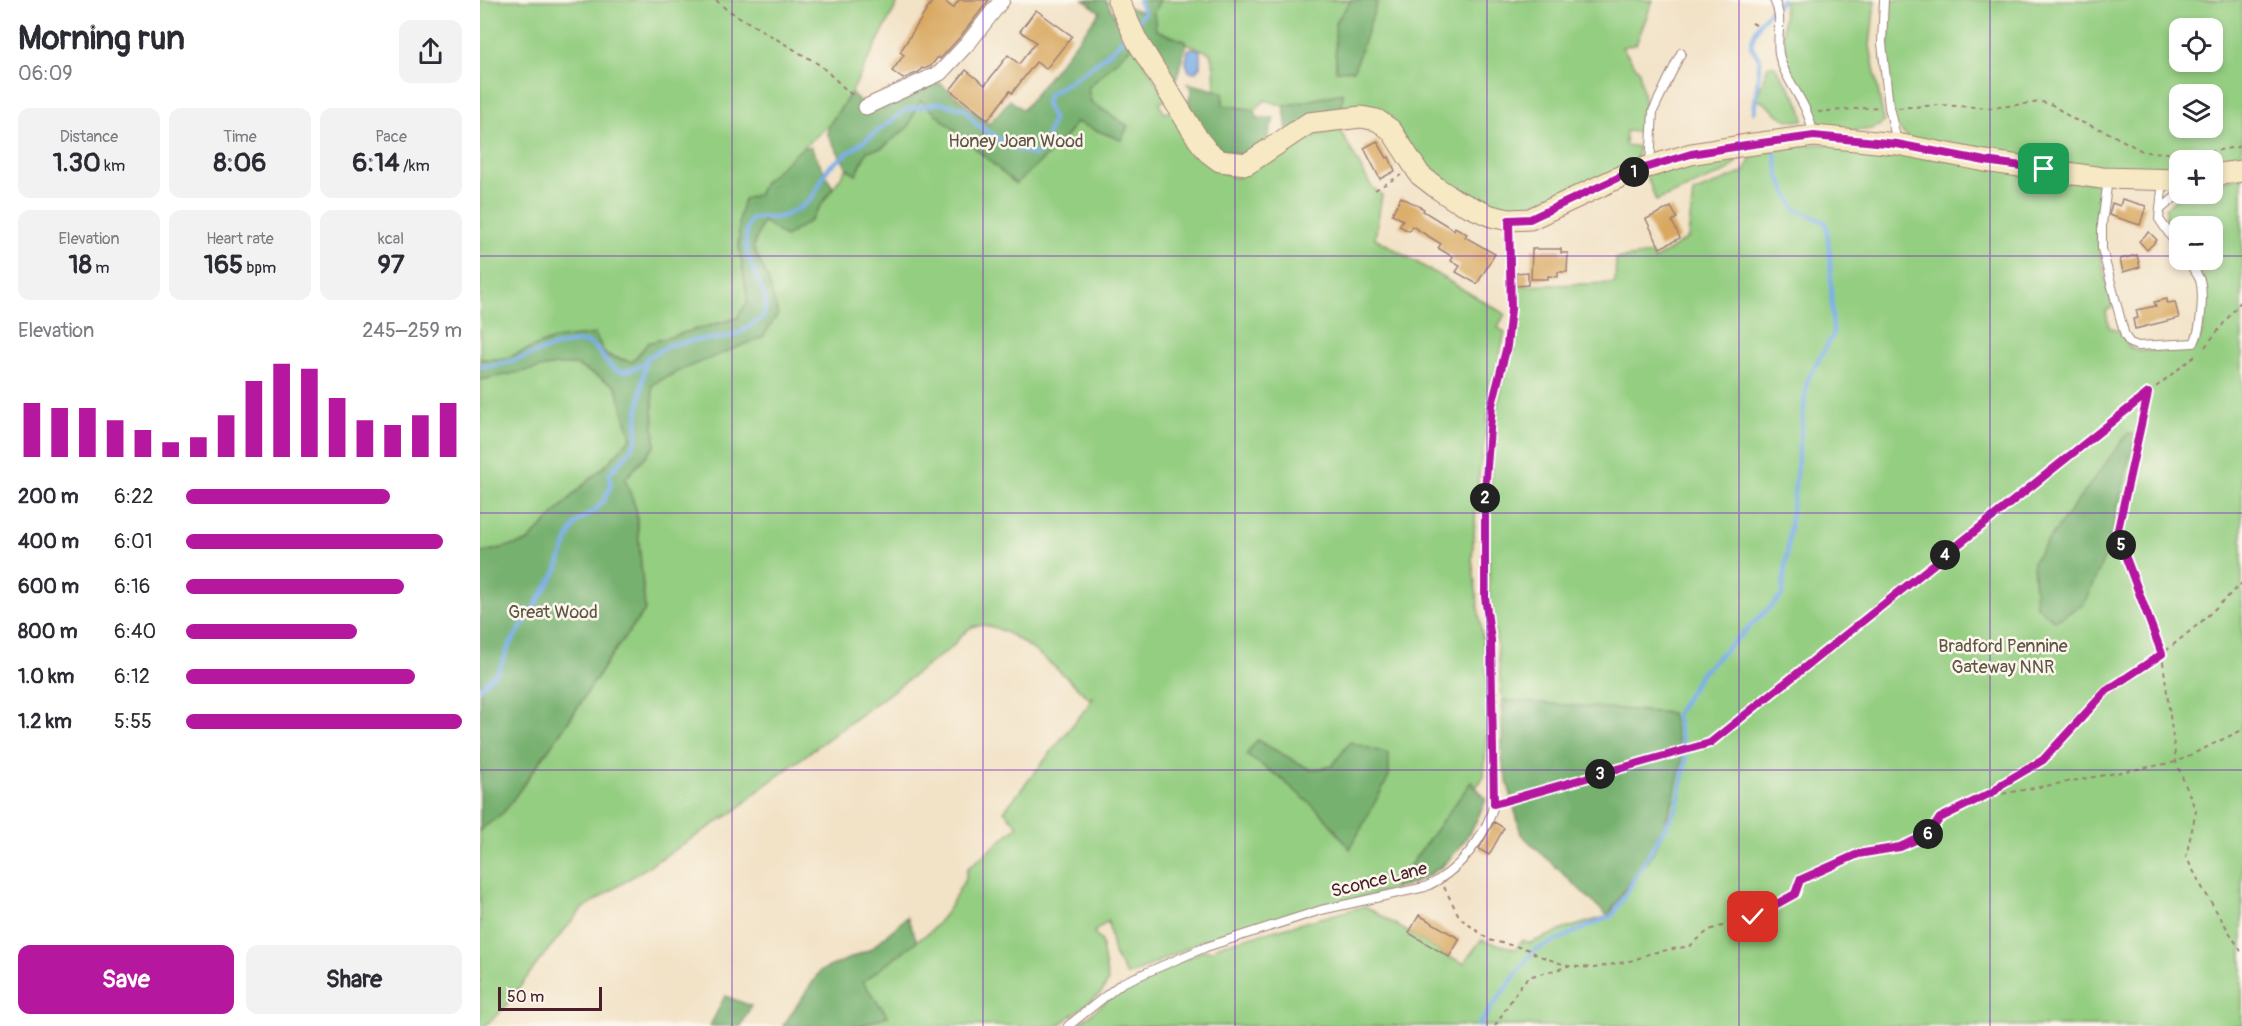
<!DOCTYPE html>
<html lang="en">
<head>
<meta charset="utf-8">
<style>
  :root { --surface:#fff; --page:#f2f2f3; --text:#2b2b33; --muted:#7c7c81; --accent:#b5179e }
  body { margin:0; font-family:Pangolin,sans-serif; background:var(--page); color:var(--text); height:100vh; display:flex; flex-direction:column; font-size:22px; white-space:nowrap }
  * { box-sizing:border-box; margin:0 }
  p { font-size:20px; color:var(--muted) }
  .icon { flex:none; width:33px; height:33px; fill:none; stroke:currentColor; stroke-width:2; stroke-linecap:round; stroke-linejoin:round }
  .map { position:relative; flex:1; overflow:hidden }
  .details { display:flex; flex-direction:column; background:var(--surface); width:480px }
  .details>* { flex:none }
  .tools { position:absolute; left:1689px; top:18px; display:grid; gap:12px }
  .tools a { display:grid; place-items:center; width:54px; height:54px; border-radius:12px; background:var(--surface); box-shadow:0 3px 9px #0003; font-size:30px }
  .scale { position:absolute; left:18px; bottom:15px; width:104px; box-sizing:border-box; padding-left:6px; border:3px solid #4a1f2b; border-top:0; font-size:16px; line-height:21px; white-space:nowrap; color:#4a1f2b; -webkit-text-stroke:4px #fbf7ec; paint-order:stroke }
  .pin { position:absolute; display:grid; place-items:center; width:51px; height:51px; color:#fff; margin:-26px; border-radius:12px; box-shadow:0 3px 9px #0006 }
  .km { position:absolute; width:30px; height:30px; margin:-15px; border-radius:50%; background:#222; color:#fff; font-size:16px; line-height:30px; text-align:center }
  .round { display:grid; place-items:center; flex:none; width:63px; height:63px; border-radius:12px; background:var(--page) }
  .headline { display:flex; align-items:center; justify-content:space-between; height:102px; padding:0 18px }
  h1 { font-size:33px; font-weight:700; line-height:45px }
  .figures { display:grid; grid-template-columns:repeat(3,1fr); gap:9px; height:102px; padding:6px 18px }
  .figures div { display:grid; align-content:center; border-radius:12px; background:var(--page); text-align:center }
  .figures b { font-size:26px; font-weight:700 }
  .figures small { font-size:16px; font-weight:400 }
  .figures p { font-size:16px }
  .chart { height:168px; padding:12px 18px }
  .chart p { display:flex; justify-content:space-between }
  .chart svg { width:100%; height:108px; margin-top:6px; stroke:var(--accent); stroke-width:6 }
  .button { display:flex; gap:12px; margin-top:auto; padding:12px 18px }
  .button a { flex:1; height:69px; border-radius:12px; background:var(--accent); color:#fff; font-size:24px; font-weight:700; line-height:69px; text-align:center }
  .button a+a { background:var(--page); color:var(--text) }
  ul { padding:0 18px; list-style:none; font-size:20px }
  li { display:grid; grid-template-columns:96px 72px 1fr; align-items:center; height:45px }
  li i { height:15px; border-radius:8px; background:var(--accent) }
  main { display:flex; flex:1; min-height:0 }
  .map>svg:first-child { display:block }
</style>
</head>
<body>
<main>
<section class="details">
<div class="headline"><div><h1>Morning run</h1><p>06:09</p></div><a class="round"><svg class="icon" aria-label="share" viewBox="0 0 24 24"><path d="M12 15V3M7 8l5-5 5 5M5 13v7h14v-7"/></svg></a></div>
<div class="figures">
<div><p>Distance</p><b>1.30<small> km</small></b></div>
<div><p>Time</p><b>8:06</b></div>
<div><p>Pace</p><b>6:14<small> /km</small></b></div>
</div>
<div class="figures">
<div><p>Elevation</p><b>18<small> m</small></b></div>
<div><p>Heart rate</p><b>165<small> bpm</small></b></div>
<div><p>kcal</p><b>97</b></div>
</div>
<div class="chart"><p><span>Elevation</span>245–259 m</p>
<svg viewBox="0 0 160 44" preserveAspectRatio="none"><path d="M5 44V22M15 44V24M25 44V24M35 44V29M45 44V33M55 44V38M65 44V36M75 44V27M85 44V13M95 44V6M105 44V8M115 44V20M125 44V29M135 44V31M145 44V27M155 44V22"/></svg>
</div>
<ul>
<li><b>200 m</b>6:22<i style="width:74%"></i></li>
<li><b>400 m</b>6:01<i style="width:93%"></i></li>
<li><b>600 m</b>6:16<i style="width:79%"></i></li>
<li><b>800 m</b>6:40<i style="width:62%"></i></li>
<li><b>1.0 km</b>6:12<i style="width:83%"></i></li>
<li><b>1.2 km</b>5:55<i style="width:100%"></i></li>
</ul>
<div class="button"><a>Save</a><a>Share</a></div>
</section>
<div class="map">
<svg width="1762" height="1026" viewBox="0 0 1762 1026">
  <rect width="100%" height="100%" fill="#fbf7ec"/>
  <filter id="ink" filterUnits="userSpaceOnUse"><feTurbulence type="fractalNoise" baseFrequency=".0167" numOctaves="2"/><feDisplacementMap in="SourceGraphic" scale="12" xChannelSelector="R" yChannelSelector="G"/><feConvolveMatrix kernelMatrix="1 2 1 2 8 2 1 2 1" color-interpolation-filters="sRGB"/></filter>
  <filter id="wash" filterUnits="userSpaceOnUse"><feTurbulence type="fractalNoise" baseFrequency=".008" numOctaves="4" result="noise"/><feDisplacementMap in="SourceGraphic" scale="24" xChannelSelector="R" yChannelSelector="G"/><feGaussianBlur stdDeviation="1.35" result="paint"/><feColorMatrix in="noise" values="0 0 0 0 0 0 0 0 0 0 0 0 0 0 0 0 0 1.4 0 .05"/><feComposite in="paint" operator="in"/></filter>
  <g filter="url(#wash)">
    <rect width="100%" height="100%" fill="#f2e2c6"/>
    <path fill="#94ce81" stroke="#6f7656" stroke-width="1.5" fill-rule="evenodd" d="M0,0H419L371,93L349,125L284,182L258,240L268,302L257,318L168,343L152,362L74,339L24,359H0Z
      M660,0H1173L1156,44L1142,47L1159,71L1165,105L1159,132L1146,131L1145,145L1159,147L1156,162L1040,214L990,200L942,165L907,113L861,116L863,93L804,106L785,100L775,110L742,105L743,93L735,90L734,66L730,53L676,30Z
      M1304,0H1395L1390,46L1404,122C1390,136 1358,130 1340,123L1307,64L1303,43Z
      M1412,0H1762V168L1733,172L1732,160H1700L1699,176L1648,175L1429,139L1415,125L1402,57L1408,56L1409,19ZM1700,28H1732V62H1700ZM1700,94H1732V128H1700Z
      M654,44L686,100L679,103L684,113L692,111L709,139L732,168L756,178C790,158 821,135 860,130L891,186L902,195L895,238L1025,314L1018,327L1025,333L1012,389L998,481L992,559L1009,690L1004,777L996,787L1006,799L993,828L962,867L932,884L721,941L655,973L646,975L634,954L628,921L614,932L621,941L628,981L621,993L578,1026H379L407,1016L382,982L452,930L468,910L486,877L487,869L538,826L524,811L607,707L614,696L610,699C588,679 523,614 492,627C484,631 478,639 472,647L284,786L255,811L102,909L59,961L24,1008L5,1026H0V830L24,812L93,715L128,660L165,610L156,509L145,479L175,446L172,384L196,372L283,337L288,279L273,247L283,221H330L367,168L376,175L387,151L402,148L428,127L440,100L536,184L583,141L596,122L641,140L648,126L611,102L608,88Z
      M1288,66H1295C1304,82 1324,102 1323,120C1298,125 1296,106 1276,99Z
      M1337,144L1394,149L1623,184C1626,197 1617,209 1617,222C1618,250 1625,279 1633,307L1626,311L1629,327L1641,332L1650,348L1661,351L1714,346L1720,339L1723,327L1726,288L1712,260H1732V226H1700L1699,243L1685,223L1686,208L1702,194H1732L1733,182L1762,177V1026H596L640,990L642,992L649,985L724,950L733,951L736,947L744,944L885,906L969,957L984,963L1001,940L1036,949L1042,940L1050,943L1085,929L1128,916L1146,887L1168,861L1179,841L1194,797L1189,713L1022,700L1017,644L1009,590V525L1015,416L1034,335L1036,286L1135,283L1136,259L1171,254L1174,260L1208,238L1213,193L1264,172L1274,152Z
      M1259,154L1260,157L1248,171L1176,201L1166,174Z
      M76,364L96,365L136,386L151,438L126,465L100,488L47,542L0,553V380Z"/>
    <path fill="#77b16f" stroke="#60684d" stroke-width="1.5" d="M604,0H626L639,24L654,44L608,88L611,102L648,126L641,140L596,122L583,141L536,184L440,100L428,127L402,148L387,151L376,175L367,168L347,133L349,125L371,93L386,107L456,80L509,124L530,100L543,110L620,12Z
      M659,0H680L674,12L676,30L707,42L695,83L647,7L663,12Z
      M871,0H898L874,70L856,71L855,23Z
      M707,83L743,92V105L775,110L777,118H794L785,145L766,156L739,150L714,124L708,102L712,90Z
      M863,93L861,116L807,131L804,106Z
      M331,147L353,188L330,221L305,237L283,221L273,247L288,279L298,314L283,337L196,372L172,385L175,446L145,479L156,509L165,610L128,660L92,716L24,812L0,830V553L47,542L100,488L126,465L151,438L136,386L96,365H76L0,380V359H24L74,339L115,334L126,356L152,362L168,343L257,318L268,301C263,268 252,232 264,199L279,194L284,182L322,148Z
      M1648,433L1655,435L1627,552L1604,604L1575,621L1556,606L1553,561Z
      M1022,700L1191,713L1202,760L1194,796L1179,841L1168,861L1146,887L1128,916L1041,834L1022,761Z
      M777,740L831,770L852,766L870,742L909,754V776L870,849L842,814L798,776L766,755Z
      M991,782L1006,799C987,845 964,877 913,888Z
      M427,917L437,941L383,982L408,1016L379,1026H303L340,971L391,949Z
      M245,996L271,1006L261,1026H230Z"/>
    <path fill="#7baee8" stroke="#62668a" stroke-width="1.5" d="M712,48L720,50V66L716,72L709,71L706,63L708,50Z"/>
    <g fill="none" stroke-linecap="round" stroke-linejoin="round">
      <path stroke="#7baee8" stroke-width="4.5" d="M655,24L664,13L659,0
        M1274,112L1280,60L1271,46C1276,22 1285,16 1302,0
        M0,366C35,367 67,343 100,342C129,341 121,390 165,363
        M0,688L19,670L29,646L76,572L88,539L96,523L115,510L124,500L131,485L129,474L149,452L157,439V419L166,358L190,345L216,340L243,338L259,333L284,317C295,287 251,259 271,219C281,216 291,219 300,217C305,216 310,212 314,211C338,199 336,187 349,167L426,110L459,103L485,109L496,124L531,147L555,155L562,150L573,119L566,103L568,95C597,77 626,60 648,33
        M998,1026L1053,951L1133,915L1197,807L1206,760L1196,715L1221,673L1302,596L1327,381L1353,335L1350,255L1346,223L1314,208L1299,177L1295,152"/>
    </g>
    <g id="blocks">
      <path fill="#d9a75f" d="M453,0H463L473,8L479,0H509L481,36L460,59L458,57L451,66L444,69L442,68L439,72L423,79L412,71L424,55L420,52Z
        M556,10L592,36L566,69L556,62L532,93L530,91L508,120L470,90L486,70L505,85L528,55L539,64L556,42L540,31Z
        M897,141L907,158L909,157L915,171L900,179L884,148Z
        M921,197L944,209L943,211L974,230L975,227L987,234L985,237L1015,254L997,284L976,272L980,266L971,261L973,257L958,248L961,244L932,226L929,231L919,226L923,220L912,214Z
        M1642,199L1666,206L1660,225L1629,215L1632,203L1640,206Z
        M1191,207L1197,218L1192,221L1200,238L1180,248L1166,219Z
        M1669,232L1677,240L1667,250L1659,241Z
        M1052,249H1081V253H1088L1087,272H1078V277L1068,276V279H1051Z
        M1657,255L1660,267L1643,272L1640,259Z
        M1048,272V285L1036,286V273Z
        M1687,299V303L1695,302L1699,318L1655,329L1653,319L1658,318L1656,310L1676,306L1674,302Z
        M1014,822L1024,828L1009,855L999,849Z
        M939,915L980,939L969,957L929,933Z"/>
    </g>
  </g>
  <g filter="url(#ink)">
    <use href="#blocks" fill-opacity="0" stroke="#9e8078" stroke-width="1.5"/>
    <g fill="none" stroke-linecap="round" stroke-linejoin="round">
      <g stroke="#9e8078" stroke-width="10">
        <path id="lane" d="M1294,0C1304,19 1296,34 1299,54C1304,81 1329,102 1333,135
          M1404,0L1402,43L1409,107L1417,142
          M1170,165L1173,111L1201,53
          M1628,179L1622,224V249L1645,336L1650,343L1658,346L1714,343C1721,330 1724,295 1720,280C1717,273 1711,266 1707,260
          M1683,180L1679,219L1700,250
          M1681,209L1700,193
          M588,1026L642,983L726,947L841,910L945,887C977,873 1006,838 1014,804L1011,640L1005,598V491L1012,405L1027,346L1031,309L1029,222"/>
      </g>
      <g stroke="#9e8078" stroke-width="17">
        <path id="street" d="M386,107L460,73L489,42L522,0"/>
      </g>
      <g stroke="#9e8078" stroke-width="23">
        <path id="secondary" d="M638,0L657,41L718,139L728,152L740,161L767,164L829,123L881,117L897,120L911,130L940,175L957,188L975,200L1011,216L1029,220L1050,219L1148,173L1211,154L1266,145L1334,136L1417,144L1505,161L1622,178L1700,180
          M1732,175L1762,171"/>
      </g>
      <path stroke="#9e8078" stroke-width="2" stroke-dasharray="4.5 4.5" stroke-linecap="butt" d="M236,0L246,9L340,65L375,98
        M1272,23L1280,27
        M1418,108L1460,105L1511,108L1561,102L1571,104L1593,119L1625,131L1664,152L1718,154L1762,146
        M1338,112L1398,107
        M895,190L921,175
        M1725,347L1762,300
        M1668,394L1637,534L1682,654L1696,762L1716,811L1706,857L1723,889L1762,953
        M1505,797L1696,762L1762,730
        M1026,801L1230,743L1716,355
        M964,887L980,918L1009,940L1047,949L1057,955L1088,966L1114,968L1154,960L1171,953L1210,946L1229,930L1273,917L1315,894L1320,880L1378,853L1421,847L1449,834L1460,818L1515,791L1522,784L1563,760L1626,691L1682,654L1721,622L1762,583
        M1015,1026L1039,988L1048,977L1087,967"/>
      <use href="#lane" stroke="#fff" stroke-width="8"/>
      <use href="#street" stroke="#fff" stroke-width="15"/>
      <use href="#secondary" stroke="#f6e9c3" stroke-width="21"/>
    </g>
  </g>
  <g fill="none" stroke-linecap="round" stroke-linejoin="round" filter="url(#ink)">
    <g stroke="#fff" stroke-width="12">
      <path id="route" d="M1273,917L1315,894L1320,880L1378,854L1420,847L1449,834L1460,818L1515,791L1522,784L1563,760L1626,691L1682,654L1637,534L1668,393L1230,743L1014,804L1011,640L1005,597V491L1012,405L1027,346L1031,309L1029,220L1050,219L1148,173L1211,154L1266,145L1334,136L1417,144L1505,161L1564,169"/>
    </g>
    <use href="#route" stroke="#b5179e" stroke-width="8"/>
  </g>
  <path fill="none" stroke="#7b2cbf" stroke-width="1.5" stroke-opacity="0.55" d="M252,0V1026M503,0V1026M755,0V1026M1007,0V1026M1259,0V1026M1510,0V1026M0,256H1700M1732,256H1762M0,513H1762M0,770H1762"/>
  <g text-anchor="middle" dominant-baseline="central" stroke-width="5" stroke-linejoin="round" paint-order="stroke">
    <g font-size="18" fill="#605445" stroke="#fbf7ec">
      <text x="536" y="141">Honey Joan Wood</text>
      <text x="73" y="612">Great Wood</text>
      <text x="1523" y="646">Bradford Pennine<tspan x="1523" dy="21">Gateway NNR</tspan></text>
    </g>
    <g font-size="18" fill="#4a1f2b" stroke="#fbf7ec">
      <text transform="translate(899 880) rotate(-14)">Sconce Lane</text>
    </g>
  </g>
</svg>
<div class="tools">
<a><svg class="icon" aria-label="locate" viewBox="0 0 24 24"><circle cx="12" cy="12" r="6"/><path d="M12 2v4M12 18v4M2 12h4M18 12h4"/></svg></a>
<a><svg class="icon" aria-label="layers" viewBox="0 0 24 24"><path d="M12 4l9 5-9 5-9-5zM3 14l9 5 9-5"/></svg></a>
<a>+</a>
<a>−</a>
</div>
<div class="scale">50 m</div>
<div class="pin" style="left:1564px;top:169px;background:#1e9e55"><svg class="icon" aria-label="arrive" viewBox="0 0 24 24"><path d="M6 21V4h12l-3 4 3 4H6"/></svg></div>
<div class="pin" style="left:1273px;top:917px;background:#d93025"><svg class="icon" aria-label="check" viewBox="0 0 24 24"><path d="M5 12l5 5 9-10"/></svg></div>
<b class="km" style="left:1154px;top:172px">1</b>
<b class="km" style="left:1005px;top:498px">2</b>
<b class="km" style="left:1120px;top:774px">3</b>
<b class="km" style="left:1465px;top:555px">4</b>
<b class="km" style="left:1641px;top:545px">5</b>
<b class="km" style="left:1448px;top:834px">6</b>
</div>
</main>
</body>
</html>
